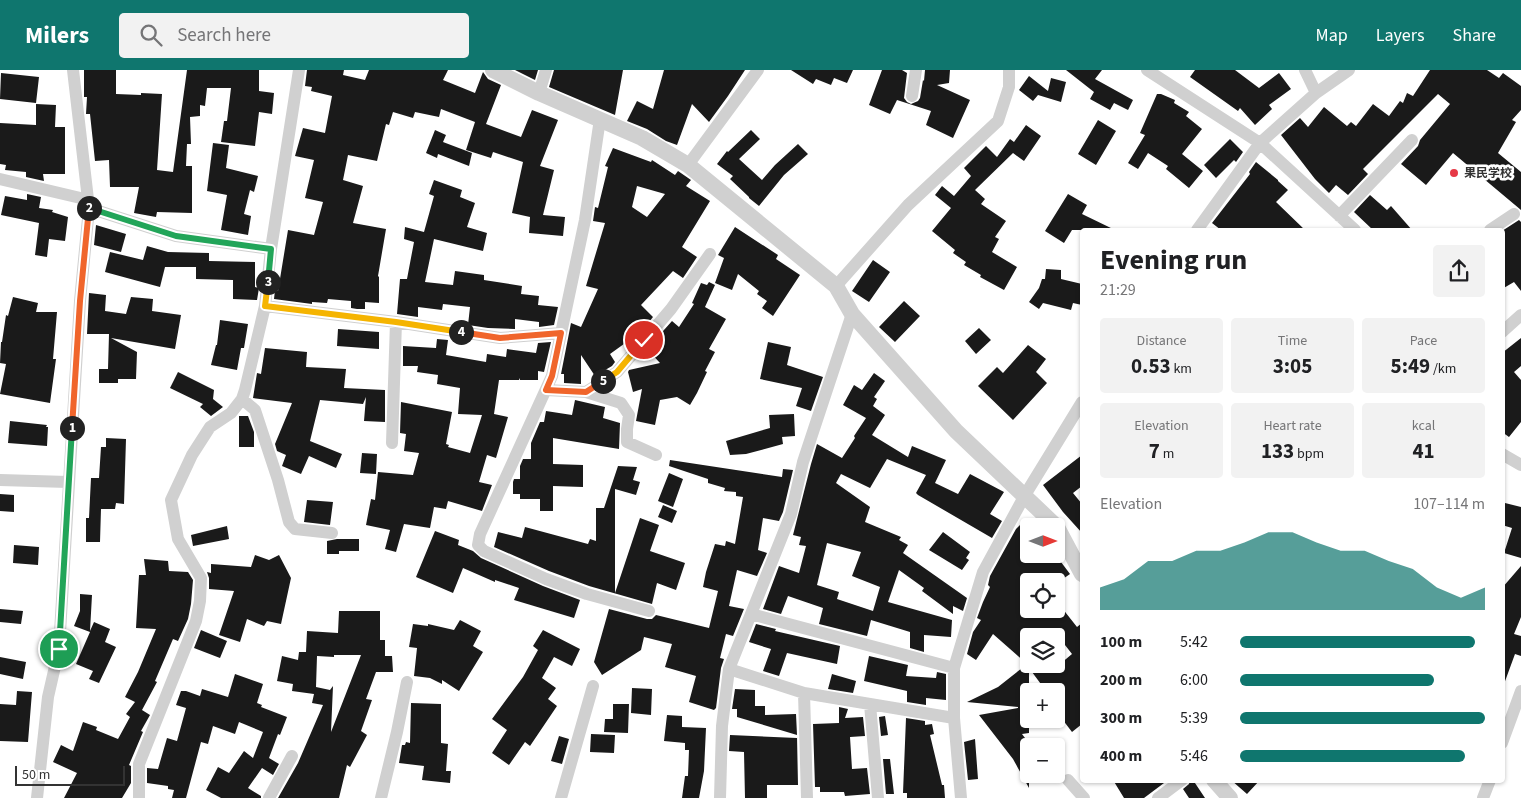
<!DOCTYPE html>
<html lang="en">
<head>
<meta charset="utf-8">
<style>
  :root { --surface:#fff; --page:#f2f2f2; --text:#202124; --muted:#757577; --accent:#0f766e }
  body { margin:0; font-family:"Source Sans 3","Noto Sans SC",sans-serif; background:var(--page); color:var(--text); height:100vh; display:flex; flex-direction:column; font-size:19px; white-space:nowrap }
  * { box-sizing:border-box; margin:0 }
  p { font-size:16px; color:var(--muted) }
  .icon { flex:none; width:28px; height:28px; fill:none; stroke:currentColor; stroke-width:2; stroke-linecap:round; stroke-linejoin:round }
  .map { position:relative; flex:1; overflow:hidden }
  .drawer { position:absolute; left:1080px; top:158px; width:425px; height:555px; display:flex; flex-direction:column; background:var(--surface); border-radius:5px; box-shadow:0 1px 4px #0004 }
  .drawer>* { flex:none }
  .needle { width:32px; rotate:90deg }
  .tools { position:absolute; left:1020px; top:448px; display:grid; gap:10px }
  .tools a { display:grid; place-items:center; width:45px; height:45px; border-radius:5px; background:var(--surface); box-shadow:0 1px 4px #0004; font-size:25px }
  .scale { position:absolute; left:15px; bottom:12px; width:110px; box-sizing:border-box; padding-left:5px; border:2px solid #333; border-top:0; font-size:14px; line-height:18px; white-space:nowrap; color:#333; -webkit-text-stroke:4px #fff; paint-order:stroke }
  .pin { position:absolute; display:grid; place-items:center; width:42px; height:42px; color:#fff; margin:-21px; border:2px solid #fff; border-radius:50%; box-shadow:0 1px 5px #0007 }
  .km { position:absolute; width:25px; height:25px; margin:-12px; border-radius:50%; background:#222; color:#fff; font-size:14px; line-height:25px; text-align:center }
  .round { display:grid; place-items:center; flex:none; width:52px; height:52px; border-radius:5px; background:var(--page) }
  .headline { display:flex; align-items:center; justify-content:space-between; height:85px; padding:0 20px }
  h1 { font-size:28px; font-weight:700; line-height:38px }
  .metrics { display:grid; grid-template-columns:repeat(3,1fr); gap:8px; height:85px; padding:5px 20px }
  .metrics div { display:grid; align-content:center; border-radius:5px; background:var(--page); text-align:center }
  .metrics b { font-size:21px; font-weight:700 }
  .metrics small { font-size:14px; font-weight:400 }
  .metrics p { font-size:14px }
  .chart { height:140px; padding:10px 20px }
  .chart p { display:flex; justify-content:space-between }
  .chart svg { width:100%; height:90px; margin-top:5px; fill:var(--accent); opacity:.7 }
  ul { padding:0 20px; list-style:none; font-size:16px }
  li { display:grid; grid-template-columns:80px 60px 1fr; align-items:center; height:38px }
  li i { height:12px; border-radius:6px; background:var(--accent) }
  header { display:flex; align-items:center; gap:30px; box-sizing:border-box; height:70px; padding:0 25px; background:var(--accent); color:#fff }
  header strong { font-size:24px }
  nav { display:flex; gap:28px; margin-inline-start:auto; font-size:18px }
  .search { width:350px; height:45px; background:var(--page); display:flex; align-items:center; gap:12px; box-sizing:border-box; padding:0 18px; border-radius:5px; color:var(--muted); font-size:19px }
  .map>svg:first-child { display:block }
</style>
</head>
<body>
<header>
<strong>Milers</strong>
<div class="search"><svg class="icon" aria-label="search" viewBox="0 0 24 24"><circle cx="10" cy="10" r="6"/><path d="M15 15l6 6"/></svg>Search here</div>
<nav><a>Map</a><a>Layers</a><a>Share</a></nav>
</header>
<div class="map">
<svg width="1521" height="728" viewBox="0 0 1521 728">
  <rect width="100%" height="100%" fill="#fff"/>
  <path fill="#1a1a1a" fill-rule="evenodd" d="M84,0H116V24L141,25V23L162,24L157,100L173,102L187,0H259V21L274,23L272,44L259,42L255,76L221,72L224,51H227L231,18H207L205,36L200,35V46L190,47L191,74H187L186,96H192V143L157,142L156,147L134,143L139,117H110L109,90L95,91L90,44H86L87,27H84Z
    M307,0H344L343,5L365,10L369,0H448L443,10L475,23L483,2L488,9L501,15L486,54L521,67L532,40L558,50L540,96L554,100L543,145L565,147L563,166L529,163L530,147L512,143L523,92L493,82L491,88L466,80L475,52L441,39L439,47L415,42L413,48L393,42L389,55L386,54L377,91L348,85L343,110L363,116L353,153L386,159L378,206L379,207V233L365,232V239H357L351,238V231L328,229L327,233L312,232V234L274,229L275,220L278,221L288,160L314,165L323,132L305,128L314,90L295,86L303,58L325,63L332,26L311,21L312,17L305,16Z
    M515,0H538L535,10Z
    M554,0H623L615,45L549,17Z
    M664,0H745L728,26L709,52L692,34L677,75L666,71L647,59L627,51L637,31L653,39Z
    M791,0H853L847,13L834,8L831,15L816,9L813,14Z
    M882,0H902L907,3L904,28L907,32L911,34L918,31L920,28L923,10L924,11L925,0H950L949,13L937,15L970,30L953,68L926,55L931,41L897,30L890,44L869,35Z
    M1066,0H1102L1095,9L1133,30L1128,40L1114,33L1110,40L1090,29L1094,22Z
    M1195,0H1235L1259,18L1279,3L1291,19L1269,35L1272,39L1255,55L1240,38L1238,41L1190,7Z
    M1430,0H1487L1499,8L1503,3L1521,16V40L1512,50L1516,52L1498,83L1521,102V140L1453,83L1426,115L1401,94L1418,76L1420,70L1450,34L1438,24L1363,99L1368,104L1348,125L1336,115L1329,123L1315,109L1281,65L1300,48L1308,57L1324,37L1347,56L1351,52L1356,56L1373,34L1389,46L1400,31L1403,33L1407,23L1413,26Z
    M1,3L39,7L36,33L0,29Z
    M1029,6L1048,21L1051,8L1066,12L1061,32L1038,25L1033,31L1019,20Z
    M1157,24H1161L1175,30L1174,33L1189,42L1186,46L1202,59L1182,84L1203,101L1189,118L1166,99L1168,96L1148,83L1138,99L1128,93L1145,65L1140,63Z
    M36,34L56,35L55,57H65V104H43L44,111L26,107V102L5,100L6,95L0,94V53L36,55Z
    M1098,50L1116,61L1096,95L1078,84Z
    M1026,55L1041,66L1024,91L1013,83L975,120L985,129L981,134L1006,151L995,167L999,169L992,182L1017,197L1004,220L980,207L981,205L964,195L966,192L953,183L955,180L932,161L951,138L935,125L942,116L954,126L971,106L964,98L986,76L997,87L1010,69L1014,72Z
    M435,60L446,65L443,72L472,83L469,96L438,84L437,88L426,83Z
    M751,60L760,69L739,89L762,110L775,95L798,74L808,84L784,105L759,136L749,128V127L730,109L733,106L717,94L727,81L728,82Z
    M1230,69L1243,82L1236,92L1234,90L1216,108L1204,95Z
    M213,73L229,75L226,98L258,106L254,122L250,120L244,144L251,146L248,165L221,160L227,125L207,121Z
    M613,78L651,92L652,90L675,105L678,101L691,110L686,116L710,131L682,177L697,187L683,208L673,201L641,235L653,247L636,268L635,266L610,284L615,292L612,296L595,306L581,285V314L564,313V304H561L571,253L581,257L598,219L586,216L605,153L593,151L595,137L598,138L608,97L605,96ZM637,116L665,124L647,147L632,137Z
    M1256,92L1278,110V111L1288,120L1276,132L1305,160H1221L1212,153L1250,104L1249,102Z
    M434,110L462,120L460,127L475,133L467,157L487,163L483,181L434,169L425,212L453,215L455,201L484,205V210L522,216L521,224L539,226L538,235L558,237L554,255L539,257V252L515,249V259L488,258L468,255L470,237L443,234L442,240L418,237V247L397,244L400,209H407L414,172L404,169L405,157L424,162L434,126L429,124Z
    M27,124L41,127L39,138L53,140L52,142L68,147L65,171L49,169L47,187L35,185L39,153L1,145L5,126L27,130Z
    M1068,124L1087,135L1082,144L1115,160H1072L1064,173L1045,161Z
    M1370,125L1387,140L1391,136L1412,160H1373L1354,142Z
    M1519,150L1521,152V221L1514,212L1502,219V161Z
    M96,155L126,164L121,182L94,175Z
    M735,157L778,185L776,189L800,205L773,246L762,238L767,231L757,224L759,221L738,204L732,220L715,213L724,188L718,185Z
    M147,176L168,182L209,183V191L255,192V217L259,218L257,230L233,229V210L196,209V197H165L160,217L105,202L110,182L143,190Z
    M873,190L890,202L869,232L852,221Z
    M1046,199L1061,200V209L1082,214L1081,219L1082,220V235L1073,233L1071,240L1043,233L1039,239L1029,232L1039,218L1042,209H1045Z
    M709,212L715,215L705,237L726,249L709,279L715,282L705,301L707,302L697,323L690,335L677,327L660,330L655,355L636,351L642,319L633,322L628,302L629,300L660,293L647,279L672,251L679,257L694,234L692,233L701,213L707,215Z
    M89,223L106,225L105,241L126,244L131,227L153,229L152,241L181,245L175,279L111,268L137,282L136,309H118V313H99V299H108L109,264H87Z
    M13,227L38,233L36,242H57L53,289H56L50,333L0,324L6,294L0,293L1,272H2L6,245L8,246Z
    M904,231L920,246L895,272L879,257Z
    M220,250L248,254L244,278H241L237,300L211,295L216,275H217Z
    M979,258L991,270L976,284L965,271Z
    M338,259L379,262V279L337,276Z
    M1521,268V296L1514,302L1521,310V352L1509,367L1502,362V283Z
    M437,269L448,270L446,285L486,292L487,284L506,287L507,279L536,283L538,273L551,272L544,302L538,301V310H520V308L519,310H499L494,344L508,347L496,388L487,385L479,412L492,415L482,441L448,431L446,439L434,437L430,458L404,454L396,482L385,479L390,460L366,455L371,429L375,430L378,402L413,405L419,383L404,381L406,364L400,363L401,332L452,342L446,374L449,375L448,377L470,383L482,345L458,344L460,318L437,314L438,305L417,302L418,296H403V276L436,278Z
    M768,272L791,277L787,295L823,307L811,341L796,336L802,318L760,309Z
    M1028,275L1046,289L1036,302L1047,313L1013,350L978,316L997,297L1003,303Z
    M265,278L307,282L306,297L346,299L344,318L385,320V352L364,351L366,327L363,334L320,330L310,371L342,384L336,398L309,386L301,404L282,396L286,385L277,381L275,374L292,333L253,328L257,303L261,304Z
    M178,302L214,320L213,329L223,337L211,346L200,337L203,334L170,318Z
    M874,303L885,311L874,327L877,329L873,336L885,345L872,365L908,387L912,376L946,390L935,413L958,424L970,404L1004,422L990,444L1002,451L992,468L918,425L916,423L926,405L887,389L870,418L841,404L836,413L870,437L865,452L901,467L899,470L908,475L903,483L967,528L963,541L953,536V544L922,521L924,518L899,500L888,532L952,550L951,567L924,565V582L910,578V562L871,550L867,566L819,554L823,538L788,526L781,544L763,539L779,496L799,503L806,476L799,475L801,467L793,465L811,394L817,374L842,388L855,368L854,366L866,348L843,335L854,315L862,320ZM827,473L861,482L852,506L880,517L873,541L837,529L839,522L817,515Z
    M575,330L605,337L603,348L620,353L619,379L553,368V394L583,395V417L553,416V441H540V429H520V424H513V412L514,409H520V396L523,389H531V373L540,352H544L546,341L572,345Z
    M794,344L795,366L782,367L783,374L746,384L730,385L726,371L770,358L769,345Z
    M239,346H248L254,362V377H239Z
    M10,351L47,355L46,357H48L47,376L8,373Z
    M106,368L126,369L124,434L116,433L115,439H101L100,472H86V448H89L91,408H99L101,377H106Z
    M362,383L377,384L376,404L360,403Z
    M1082,385V416L1073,423L1082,434V463L1063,442L1043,415Z
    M670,390L782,407L783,399L793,400L783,442L779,451L763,448L758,480L767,483L757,506L737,500L729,536L744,539L733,566L726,564L720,588L724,589L721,598L716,638L714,640L689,632L696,606L665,597L672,574L644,567L641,580L602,605L594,592L609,539L647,549H652L656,545L709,558L718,521L703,517L706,502L715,474L725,476L726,471L735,474L743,427L736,426V422L724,421L725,418L708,413V409L669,396Z
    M618,396L637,397L633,410L640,412L636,425L615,419V523L640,448L659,455L650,481L685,493L676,520L657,513L652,534L589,516L549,501L494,477L498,462L522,468L525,457L588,474L590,469L596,471V438H604Z
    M669,403L683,409L673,437L658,431Z
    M0,424L14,425V442L0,441Z
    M307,430L333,432L330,455L304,452Z
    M1505,433L1521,437V488L1504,483L1512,458L1502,455V442Z
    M663,435L677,441L672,453L658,447Z
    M1020,455L1029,462V484H1055L1070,504L1060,511H1029V535L1024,539H1053L1057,543L1062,538L1077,557L1082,553V654L1072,662L1056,641V621H1046L1032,602L1043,594H1060L1072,584L1058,566H1029V663L1022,664L1028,672L1023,675L1029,685V718L1013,689L979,645L1018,638V637L967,632L998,617L1027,594L993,564L976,590L967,584L973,562L981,550L977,548L983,532L990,517L988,515L990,506L1016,459Z
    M227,456L229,469L193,476L191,465Z
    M435,461L459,470L458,475L473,481L481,488L543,516L580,530L574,548L514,530L519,518L495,510V512L463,498L453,523L416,507Z
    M943,462L970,482L966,488L969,490L962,500L929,480Z
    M337,469H359V481H339V484H327V471Z
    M14,475L39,477L38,495L13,493Z
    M255,485L269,490L279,485L291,508L281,554L267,551L264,556L247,549L240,572L219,565L234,521L209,519V508L207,502L211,503V494L251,497Z
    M144,489L168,491L169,501L188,502L193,510L191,534L188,549L178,571L173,569L155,611L157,612L142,640L150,645L141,661L143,662L129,695L131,696V713L122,728H64L77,703L53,692L61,675L73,681L83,652L97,657L96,660L118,669L130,647L126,644L135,632L125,627L138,602L156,559L136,558L139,505H146Z
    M1521,496V547L1514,564L1521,566V586L1515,584L1504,614H1502V518Z
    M80,524L92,525L90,561L94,552L110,559L105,572L116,577L99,613L89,609L93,601L76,594L90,562L74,556L80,541Z
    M0,539L23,541L21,554L0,552Z
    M339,541H380V570H385V586H392L393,602H376L366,629L372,630L361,661L367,665L350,697L347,695L339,728H278L298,693L323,635L312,633L314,624L292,621L293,614L277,611L282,586L298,590L299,582H306L307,561L338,563ZM334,585H361L331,662L333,616L330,620L316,617L317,586L334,587Z
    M460,550L481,561L473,576L483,582L459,621L442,610V614L430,608L414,606L417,578L409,577L413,554L428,556V554L454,560Z
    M756,554L776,559L775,561L840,576L837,594L787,583L779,606L763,601L771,579L749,572Z
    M201,560L227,571L220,588L194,578Z
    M543,560L580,579L572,596L554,587L542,608L556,618L548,629L557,636L530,676L525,672L509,695L492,683L507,660L492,649L523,607L538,580L533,576Z
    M869,586L908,595L906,606L936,608L937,602L946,604V630L926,628V635L907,632V621L864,611Z
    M0,587L26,592L23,609L0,604Z
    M235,604L263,614L257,633L262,635L261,637L287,647L280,665L278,664L269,688L279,694L273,705L262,698L248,718L261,726V728H221L206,720L218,697L229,703L244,681L253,688L263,662L239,652L235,664L213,656L208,674L201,672L186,728H172L174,720L168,719V716L147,713V698L158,699L167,668L177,671L186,638L176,635L181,621H186L200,626L202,619L228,627Z
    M832,604L856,611L853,623L828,619Z
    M632,618L652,619L651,645L631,643Z
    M735,619L755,620V636H765V645L796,644L797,665L737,647V639H732Z
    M17,621L32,622L28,672L0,671V634L16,635Z
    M411,633L441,634V673L448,674L446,701H451L450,713L422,710L424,696L399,693L402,675H405L406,672L410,673Z
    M613,634H629L628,663L604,662L605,649H613Z
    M839,637L848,639L845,648L863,647L865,666L850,667L852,699L867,698L870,724L845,726L844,722H820V717H815L813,654L839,653Z
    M667,645L682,646V657L706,658L704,701L699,728H682L685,706H688L689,680H685V673L664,671Z
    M885,646L888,665L881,666L879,647Z
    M906,648L925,651V655L932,654L934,664L930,665L942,715H944L945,728H907V723H903Z
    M591,664L615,665L614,683L590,682Z
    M730,665L797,668V666L798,715H767V728H745L744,682L729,681Z
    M559,666L569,669L562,694L551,691Z
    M975,669L978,709L968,710L964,672Z
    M883,689H890L894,724H886Z
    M1113,710H1168L1144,728H1124Z
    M1190,710H1193L1205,728H1189L1183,719L1189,714Z
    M1231,710H1260L1247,724Z"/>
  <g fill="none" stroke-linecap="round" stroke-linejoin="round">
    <path stroke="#d0d0d0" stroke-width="12" d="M1147,0L1260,73L1355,160
      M1305,0L1316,23
      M539,23L546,0
      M912,26L916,0
      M600,49L585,150L552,306L480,464L478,475L484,481L546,509L587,524L649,541
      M688,95L758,0
      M0,109L89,130
      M89,138L176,166L271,179
      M1339,146L1412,70
      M1197,160L1260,73L1316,23L1349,0
      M1490,160L1514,144
      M836,216L908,135L998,51L1009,17V0
      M265,236L396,252L500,268L561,263
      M1502,262L1521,245
      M546,320L586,322L621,333L629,345L627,359V372L656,385
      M586,322L617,302L671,239L710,184
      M242,329L255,340L278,410L289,452L295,459L332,463
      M392,373L396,252
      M1502,384L1521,395
      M0,410L68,412
      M751,544L954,598
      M729,599L804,623L954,648
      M804,623L807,728
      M870,634L878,728
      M1502,673L1521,621
      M1068,710L1084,728
      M37,728L48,627L59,579L80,231L89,138L73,0
      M139,728V694L196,551L200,531L201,508L178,469L171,430L192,385L210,357L231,343L242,329L245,320L265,236L271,179L299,0
      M269,728L292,686
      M381,728L397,662L407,612
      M561,728L593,616
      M720,728L722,656L729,599L791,444L803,392L852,244
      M961,728L954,648V598L983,502L1025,425L1082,332
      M1158,728L1182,710
      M1483,728L1490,710"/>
    <path stroke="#d0d0d0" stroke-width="16" d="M493,0L539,23L642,68L688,95L836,216L852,244L956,361L1057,457L1082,504
      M1214,710L1230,728"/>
  </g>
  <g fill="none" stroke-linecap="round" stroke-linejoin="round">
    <g stroke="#fff" stroke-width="10">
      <path id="split-1" d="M59,579L72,358"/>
    </g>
    <g stroke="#fff" stroke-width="10">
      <path id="split-2" d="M72,358L80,231L89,138"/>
    </g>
    <g stroke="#fff" stroke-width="10">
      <path id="split-3" d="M89,138L176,166L271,179L268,212"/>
    </g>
    <g stroke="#fff" stroke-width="10">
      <path id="split-4" d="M268,212L265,236L396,252L461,262"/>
    </g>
    <g stroke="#fff" stroke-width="10">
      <path id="split-5" d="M461,262L500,268L561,263L552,306L546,320L586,322L603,311"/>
    </g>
    <g stroke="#fff" stroke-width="10">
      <path id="split-6" d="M603,311L617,302L644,270"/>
    </g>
    <use href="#split-1" stroke="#22a559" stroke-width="6"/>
    <use href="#split-2" stroke="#f0652b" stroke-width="6"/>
    <use href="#split-3" stroke="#22a559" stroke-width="6"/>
    <use href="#split-4" stroke="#f5b400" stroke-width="6"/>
    <use href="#split-5" stroke="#f0652b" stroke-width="6"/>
    <use href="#split-6" stroke="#f5b400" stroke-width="6"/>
  </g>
  <circle fill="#e63946" stroke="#fff" stroke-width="2" cx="1454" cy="103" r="5"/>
  <g text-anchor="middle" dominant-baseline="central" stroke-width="5" stroke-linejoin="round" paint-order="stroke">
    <g font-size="12" font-weight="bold" fill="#333" stroke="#fff" text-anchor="start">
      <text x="1464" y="103">果民学校</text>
    </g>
  </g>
</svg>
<div class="tools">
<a><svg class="needle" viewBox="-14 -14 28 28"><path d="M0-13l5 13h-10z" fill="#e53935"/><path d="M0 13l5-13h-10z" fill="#757577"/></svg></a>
<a><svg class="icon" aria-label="locate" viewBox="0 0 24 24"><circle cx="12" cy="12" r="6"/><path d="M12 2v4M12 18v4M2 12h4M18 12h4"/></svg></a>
<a><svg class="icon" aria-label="layers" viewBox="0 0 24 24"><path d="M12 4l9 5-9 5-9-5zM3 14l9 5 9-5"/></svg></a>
<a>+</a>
<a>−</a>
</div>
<div class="scale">50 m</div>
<div class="pin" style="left:59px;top:579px;background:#1e9e55"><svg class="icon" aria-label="arrive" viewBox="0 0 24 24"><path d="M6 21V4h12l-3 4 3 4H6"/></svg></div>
<div class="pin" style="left:644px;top:270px;background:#d93025"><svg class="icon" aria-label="check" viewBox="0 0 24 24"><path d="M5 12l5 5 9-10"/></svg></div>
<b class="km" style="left:72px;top:358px">1</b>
<b class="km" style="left:89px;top:138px">2</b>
<b class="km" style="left:268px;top:212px">3</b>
<b class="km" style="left:461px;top:262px">4</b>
<b class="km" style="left:603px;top:311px">5</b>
<section class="drawer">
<div class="headline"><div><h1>Evening run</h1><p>21:29</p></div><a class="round"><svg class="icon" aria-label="share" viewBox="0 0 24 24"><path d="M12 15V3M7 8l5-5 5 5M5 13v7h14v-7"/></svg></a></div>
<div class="metrics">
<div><p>Distance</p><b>0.53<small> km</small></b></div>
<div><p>Time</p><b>3:05</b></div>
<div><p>Pace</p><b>5:49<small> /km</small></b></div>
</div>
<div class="metrics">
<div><p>Elevation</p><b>7<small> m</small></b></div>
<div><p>Heart rate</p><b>133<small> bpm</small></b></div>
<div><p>kcal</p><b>41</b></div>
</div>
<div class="chart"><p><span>Elevation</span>107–114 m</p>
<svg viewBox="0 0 160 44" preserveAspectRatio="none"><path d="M0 44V33L10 29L20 20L30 20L40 15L50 15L60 11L70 6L80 6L90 11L100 15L110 15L120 20L130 24L140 33L150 38L160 33V44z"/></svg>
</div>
<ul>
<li><b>100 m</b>5:42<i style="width:96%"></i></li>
<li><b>200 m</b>6:00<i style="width:79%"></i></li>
<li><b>300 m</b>5:39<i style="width:100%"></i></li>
<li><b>400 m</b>5:46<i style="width:92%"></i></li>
</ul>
</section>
</div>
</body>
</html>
